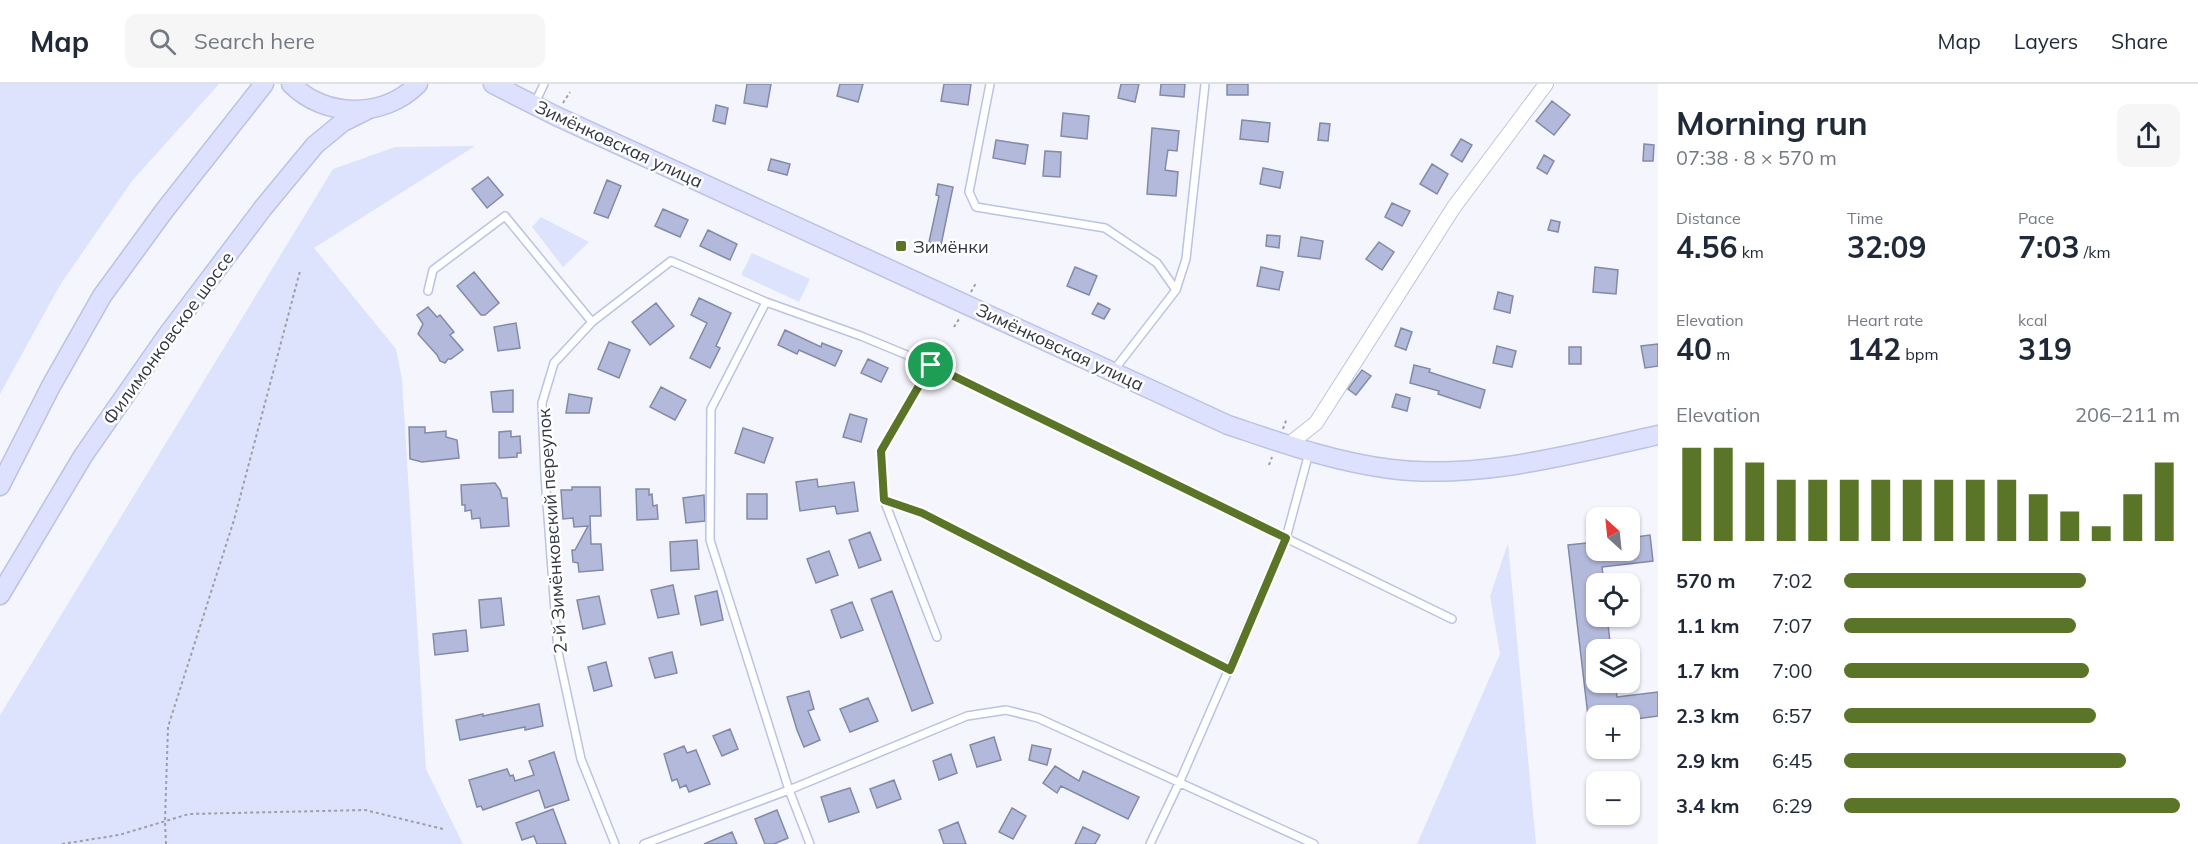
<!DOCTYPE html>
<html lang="en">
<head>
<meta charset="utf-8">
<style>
  :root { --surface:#fff; --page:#f6f6f7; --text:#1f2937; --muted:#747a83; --line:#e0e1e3; --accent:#5b7528 }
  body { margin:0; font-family:Mulish,sans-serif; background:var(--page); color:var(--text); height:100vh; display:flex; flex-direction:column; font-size:22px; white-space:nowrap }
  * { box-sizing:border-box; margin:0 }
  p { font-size:20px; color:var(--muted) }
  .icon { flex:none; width:33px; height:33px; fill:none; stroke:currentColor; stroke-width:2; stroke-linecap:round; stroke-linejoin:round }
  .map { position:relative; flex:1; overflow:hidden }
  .details { display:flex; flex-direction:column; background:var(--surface); width:540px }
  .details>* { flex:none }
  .needle { width:39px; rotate:333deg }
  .buttons { position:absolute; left:1586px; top:423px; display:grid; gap:12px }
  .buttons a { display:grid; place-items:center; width:54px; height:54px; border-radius:12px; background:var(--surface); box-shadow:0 2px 4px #0004; font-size:30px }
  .pin { position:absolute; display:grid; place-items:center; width:51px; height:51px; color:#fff; margin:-26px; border:3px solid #fff; border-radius:50%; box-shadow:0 2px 6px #0007 }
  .round { display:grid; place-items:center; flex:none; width:63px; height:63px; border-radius:12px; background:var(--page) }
  .headline { display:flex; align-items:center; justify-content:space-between; height:102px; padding:0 18px }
  h1 { font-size:33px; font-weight:700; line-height:45px }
  .figures { display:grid; grid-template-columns:repeat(3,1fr); gap:9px; height:102px; padding:6px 18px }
  .figures div { display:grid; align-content:center }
  .figures b { font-size:30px; font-weight:700 }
  .figures small { font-size:16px; font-weight:400 }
  .figures p { font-size:16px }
  .chart { height:168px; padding:12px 18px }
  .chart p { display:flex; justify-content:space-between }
  .chart svg { width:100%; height:108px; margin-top:6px; stroke:var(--accent); stroke-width:6 }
  ul { padding:0 18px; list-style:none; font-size:20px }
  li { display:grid; grid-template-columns:96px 72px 1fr; align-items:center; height:45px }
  li i { height:15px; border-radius:8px; background:var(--accent) }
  header { display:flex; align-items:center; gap:36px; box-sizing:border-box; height:84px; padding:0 30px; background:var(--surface); border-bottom:2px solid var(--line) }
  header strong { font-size:28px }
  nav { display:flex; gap:33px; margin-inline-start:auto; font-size:21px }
  .search { width:420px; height:54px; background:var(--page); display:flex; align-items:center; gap:15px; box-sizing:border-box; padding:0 21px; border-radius:12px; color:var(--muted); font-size:22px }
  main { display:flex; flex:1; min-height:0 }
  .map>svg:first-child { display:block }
</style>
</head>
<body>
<header>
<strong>Map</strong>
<div class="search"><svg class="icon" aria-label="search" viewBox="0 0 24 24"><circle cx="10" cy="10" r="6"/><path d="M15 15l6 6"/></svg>Search here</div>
<nav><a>Map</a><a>Layers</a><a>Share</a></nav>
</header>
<main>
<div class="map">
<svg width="1658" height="760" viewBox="0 0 1658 760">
  <rect width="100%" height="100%" fill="#f5f6fd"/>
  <path fill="#dee3fd" d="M0,0H219L132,97L60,201L0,310Z
    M475,62L314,164L396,265L402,295L426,685L463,760H0V631L333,85L395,63Z
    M541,133L589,158L563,183L532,143Z
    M752,169L810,195L799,218L741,191Z
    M1508,459L1536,760H1417L1500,570L1490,512Z"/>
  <path fill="#b2b9da" stroke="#8389a8" stroke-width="1.5" d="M747,0H771L767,23L744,19Z
    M840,0H863L858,18L837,12Z
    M944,0H971L968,21L941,17Z
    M1121,0H1139L1135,18L1118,14Z
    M1161,0H1185L1184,13L1160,11Z
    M1227,0H1248V11H1227Z
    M1552,17L1570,31L1554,51L1536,37Z
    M716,21L728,24L725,40L713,37Z
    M1063,29L1089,32L1087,55L1061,52Z
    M1242,36L1270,39L1268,58L1240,55Z
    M1320,39L1330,40L1328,57L1318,56Z
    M1152,44L1179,47L1177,67L1168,66L1165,86L1178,88L1176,112L1147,110Z
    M1461,55L1472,61L1462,78L1451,71Z
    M996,56L1028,61L1025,80L993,74Z
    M1644,60L1654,61L1653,77H1643Z
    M1045,67L1061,68L1060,93L1043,92Z
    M1544,71L1554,77L1547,90L1537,84Z
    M771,75L790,80L787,91L768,86Z
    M1432,80L1448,90L1437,110L1420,100Z
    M1263,84L1283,88L1280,104L1260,100Z
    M488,93L503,111L487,124L472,105Z
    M607,96L621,102L608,134L594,129Z
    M938,100L953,103L941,161L929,158L939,112L936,111Z
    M1392,119L1410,127L1402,142L1385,133Z
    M663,125L688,136L680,153L655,142Z
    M1551,136L1560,138L1558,148L1548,146Z
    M708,146L737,160L730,176L700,162Z
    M1267,151L1280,152L1279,164L1266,162Z
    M1301,153L1323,157L1320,175L1298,172Z
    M1379,158L1394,168L1382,186L1366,175Z
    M1075,183L1097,192L1089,211L1067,202Z
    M1261,183L1283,188L1279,206L1257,202Z
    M1595,183L1618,186L1616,210L1593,208Z
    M474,188L499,219L485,231H481L457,202Z
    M1498,208L1513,212L1510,229L1494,225Z
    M699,214L731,229L716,262L720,264L710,284L690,274L707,239L691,231Z
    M656,219L674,242L650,261L632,238Z
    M1098,219L1110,225L1104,235L1092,230Z
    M428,223L437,233L440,231L454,248L450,251L463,266L451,275H448L445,279L440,277L437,271L418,250L423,240L417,231Z
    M516,239L520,264L498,267L494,243Z
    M1401,244L1412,248L1406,266L1395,262Z
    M785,246L821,263L822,259L842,267L835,282L799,266L797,270L778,261Z
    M609,258L630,266L619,294L598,285Z
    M1658,260V282L1645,284L1641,262Z
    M1497,262L1516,267L1512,283L1493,279Z
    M1569,263H1581V280H1569Z
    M868,275L888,284L881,298L861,289Z
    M1414,281L1430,285L1429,288L1485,306L1480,324L1438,310L1439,307L1410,299Z
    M1362,286L1371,292L1356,311L1348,305Z
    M661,303L686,316L675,336L650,323Z
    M513,306V328H493L491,308Z
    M569,310L592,314L589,329H566Z
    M1396,310L1410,314L1407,327L1392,323Z
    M850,330L867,335L861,358L843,353Z
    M409,343H425V349L446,347V353L457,356L459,374L422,378L410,375Z
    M743,344L773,354L764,379L735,369Z
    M511,347V353L520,352L521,369H517V373L499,374V348Z
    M817,395L818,403L854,398L858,427L837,430L835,422L800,427L796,398Z
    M495,399L500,406L502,414H507L509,442L481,444L480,434L472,435L471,426L465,427V421H462L461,401Z
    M572,403H600L601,432H590L591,460H601L603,486L579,488L578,479L573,478L572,466H575L588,442L574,443L573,434L563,435L561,406H572Z
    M636,405H649V411L652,410L653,422L657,421L658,435L637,436Z
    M747,410H767V435H747Z
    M704,411L705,437L686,439L683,414Z
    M870,448L881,476L859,484L849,456Z
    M1650,451L1653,477L1602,483L1604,500H1596V532H1607L1611,566H1596V598H1615L1617,613L1658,608V632L1629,636V632H1588L1568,461L1596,458V466H1629V454Z
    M697,456L699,485L671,487L670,458Z
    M829,467L838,491L816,499L807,475Z
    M673,501L679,530L658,534L651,506Z
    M717,507L723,536L701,541L695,512Z
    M892,507L933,619L912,627L871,515Z
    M599,512L605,540L583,545L577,516Z
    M501,514L504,541L481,544L479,516Z
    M852,518L863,546L841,554L831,526Z
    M466,546L468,567L435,571L433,550Z
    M672,568L677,589L655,594L649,574Z
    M606,578L612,602L594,607L588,583Z
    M809,607L814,625L808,627L820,656L804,663L797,646L787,613Z
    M868,614L878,637L850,648L840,625Z
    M539,620L543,642L525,646V643L460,656L456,636L483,630V632Z
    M730,645L738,665L722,672L713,652Z
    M994,653L1001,676L977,683L970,661Z
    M1032,661L1051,665L1047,681L1029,676Z
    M684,662L687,669L696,666L710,700L689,708L686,701L680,704L677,695L672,697L664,670Z
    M554,668L569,716L545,724L539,706L483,726L481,722L477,723L469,696L507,685L510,692L513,691L515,697L534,691L529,677Z
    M951,670L957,689L939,696L933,677Z
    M1055,682L1079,697L1083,687L1139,713L1128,735L1061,702L1057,709L1043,699Z
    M894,696L901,715L877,724L870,705Z
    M850,704L859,728L829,738L821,713Z
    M1012,724L1026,732L1013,755L999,748Z
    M553,725L566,760H537L534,752L522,756L516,739Z
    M777,726L788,754L774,760H765L755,735Z
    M958,738L966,760H944L939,746Z
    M1083,743L1100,751L1095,760H1075Z
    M732,748L737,760H704Z"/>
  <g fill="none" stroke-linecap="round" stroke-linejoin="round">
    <g stroke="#bbc2e3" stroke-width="10">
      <path id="service" d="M990,0L969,108L976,123L1105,144L1157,179L1176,206
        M534,21L544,0
        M428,207L433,186L505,132L592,238
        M766,218L711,325L710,456L789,706L810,760
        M931,281L881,367L884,416L922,429L1230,586
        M1114,286L1176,206L1186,175L1205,0
        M884,416L937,553
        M615,760L581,675L558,568L545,392L542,319L554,279L592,238L671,177L766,218L861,252L931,281L1452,535
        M644,760L789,706L967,632L1006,626L1038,634L1314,760
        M1150,760L1180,697L1286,454L1309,369"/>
    </g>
    <g stroke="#bbc2e3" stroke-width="16">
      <path id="minor" d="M1288,361L1316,339L1454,123L1546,0"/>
    </g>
    <g stroke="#bbc2e3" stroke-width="21">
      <path id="secondary" d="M291,0C325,34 383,35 418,0
        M493,0L556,32L1228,341C1282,359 1334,378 1391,385C1478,396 1574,370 1658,351
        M0,402L51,302L102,212L164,127L264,0
        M0,511L83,372L168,250L263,124L315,61L343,38L369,25"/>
    </g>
    <path stroke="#9c9ea8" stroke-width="2" stroke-dasharray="3 3" stroke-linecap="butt" d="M563,19L570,8
      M971,208L976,199
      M954,243L959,235
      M1283,345L1287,334
      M1269,381L1272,373
      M62,760L119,751L189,730L365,726L443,745
      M166,760L165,737L168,643L234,436L300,187"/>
    <use href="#service" stroke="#fff" stroke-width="7"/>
    <use href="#minor" stroke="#fff" stroke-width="14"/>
    <use href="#secondary" stroke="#dde1fd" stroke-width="18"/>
  </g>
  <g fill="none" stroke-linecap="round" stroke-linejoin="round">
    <g stroke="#fff" stroke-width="12">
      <path id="route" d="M931,281L1286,454L1230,586L922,429L884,416L881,367Z"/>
    </g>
    <use href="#route" stroke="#5b7528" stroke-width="8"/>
  </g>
  <rect fill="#5b7528" stroke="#fff" stroke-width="2" x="895" y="156" width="12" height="12" rx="3"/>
  <g text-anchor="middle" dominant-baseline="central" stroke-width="5" stroke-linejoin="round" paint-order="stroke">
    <g font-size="18" fill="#323542" stroke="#fff">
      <text transform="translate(619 60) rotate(25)">Зимёнковская улица</text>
      <text transform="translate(168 254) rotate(-54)">Филимонковское шоссе</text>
      <text transform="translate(1060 263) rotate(25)">Зимёнковская улица</text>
      <text transform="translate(552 447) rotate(-94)">2-й Зимёнковский переулок</text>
    </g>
    <g font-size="18" fill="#323542" stroke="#fff" text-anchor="start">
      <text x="913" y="162">Зимёнки</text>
    </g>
  </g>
</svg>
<div class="buttons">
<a><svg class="needle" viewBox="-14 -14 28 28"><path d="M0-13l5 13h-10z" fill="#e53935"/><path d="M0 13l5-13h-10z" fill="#747a83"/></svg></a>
<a><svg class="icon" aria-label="locate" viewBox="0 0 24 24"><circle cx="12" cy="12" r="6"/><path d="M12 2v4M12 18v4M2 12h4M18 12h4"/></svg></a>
<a><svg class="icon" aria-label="layers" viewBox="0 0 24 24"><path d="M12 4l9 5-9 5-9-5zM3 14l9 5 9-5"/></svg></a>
<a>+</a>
<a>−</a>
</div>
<div class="pin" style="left:931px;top:281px;background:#1e9e55"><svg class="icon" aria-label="arrive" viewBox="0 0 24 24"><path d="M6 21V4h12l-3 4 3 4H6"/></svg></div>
</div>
<section class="details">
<div class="headline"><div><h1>Morning run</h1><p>07:38 · 8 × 570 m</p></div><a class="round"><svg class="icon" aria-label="share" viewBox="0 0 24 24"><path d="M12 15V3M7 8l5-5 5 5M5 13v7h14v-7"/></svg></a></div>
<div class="figures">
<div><p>Distance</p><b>4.56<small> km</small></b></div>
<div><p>Time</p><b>32:09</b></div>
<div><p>Pace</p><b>7:03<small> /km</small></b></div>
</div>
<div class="figures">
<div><p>Elevation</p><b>40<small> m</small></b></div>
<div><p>Heart rate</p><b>142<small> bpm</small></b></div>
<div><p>kcal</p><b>319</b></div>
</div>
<div class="chart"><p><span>Elevation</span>206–211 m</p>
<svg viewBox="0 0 160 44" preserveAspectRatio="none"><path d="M5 44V6M15 44V6M25 44V12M35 44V19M45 44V19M55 44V19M65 44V19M75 44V19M85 44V19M95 44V19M105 44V19M115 44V25M125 44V32M135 44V38M145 44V25M155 44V12"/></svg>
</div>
<ul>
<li><b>570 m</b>7:02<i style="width:72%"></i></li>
<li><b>1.1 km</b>7:07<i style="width:69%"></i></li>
<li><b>1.7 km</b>7:00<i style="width:73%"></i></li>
<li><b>2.3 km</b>6:57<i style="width:75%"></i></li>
<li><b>2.9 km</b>6:45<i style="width:84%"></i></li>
<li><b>3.4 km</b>6:29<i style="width:100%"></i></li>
</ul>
</section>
</main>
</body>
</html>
